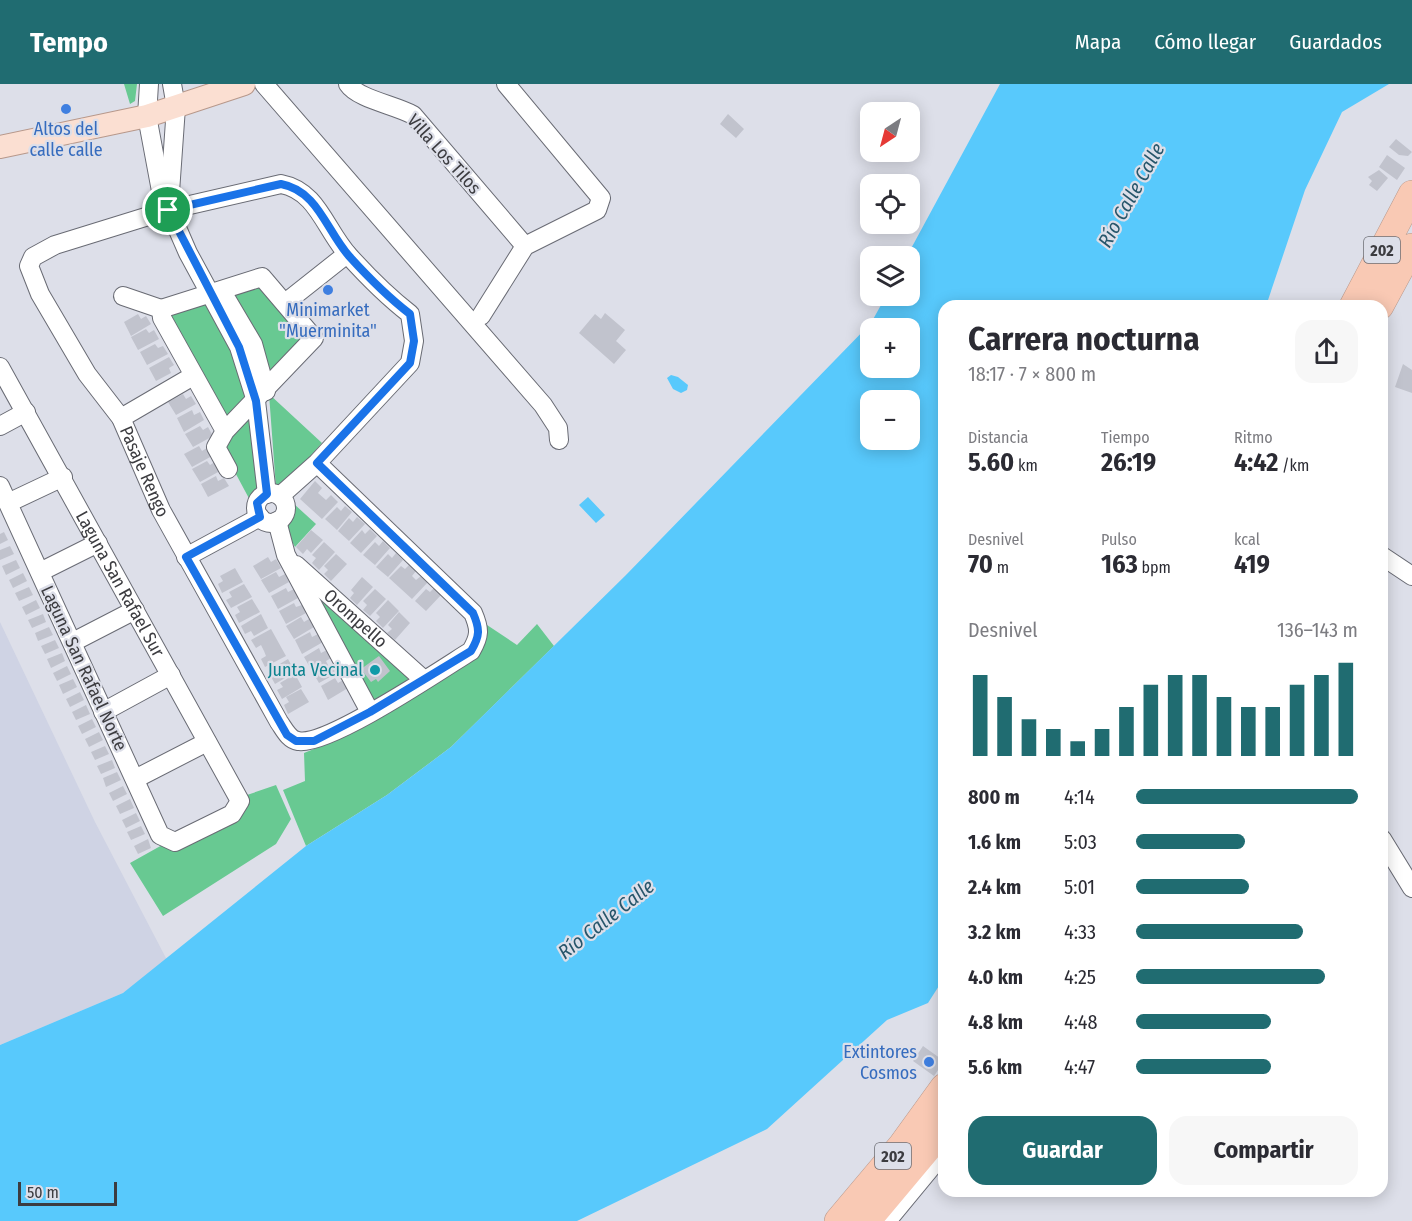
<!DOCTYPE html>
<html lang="es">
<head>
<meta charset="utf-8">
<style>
  :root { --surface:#fff; --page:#f7f7f7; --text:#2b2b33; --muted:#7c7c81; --accent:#206c71 }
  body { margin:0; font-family:"Fira Sans Condensed",sans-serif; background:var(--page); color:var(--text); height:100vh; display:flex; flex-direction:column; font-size:22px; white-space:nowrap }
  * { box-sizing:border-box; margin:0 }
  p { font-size:20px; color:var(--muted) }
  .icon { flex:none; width:33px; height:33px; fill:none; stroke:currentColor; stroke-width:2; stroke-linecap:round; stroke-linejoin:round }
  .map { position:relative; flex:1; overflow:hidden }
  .details { position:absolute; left:938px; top:216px; width:450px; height:897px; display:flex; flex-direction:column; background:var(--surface); border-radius:18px; box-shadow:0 3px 15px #0003 }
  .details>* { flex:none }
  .needle { width:39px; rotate:216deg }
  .tools { position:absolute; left:860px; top:18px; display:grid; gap:12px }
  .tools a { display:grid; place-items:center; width:60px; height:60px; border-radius:12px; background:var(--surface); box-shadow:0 3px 15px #0003; font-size:30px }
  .scale { position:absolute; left:18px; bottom:15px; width:99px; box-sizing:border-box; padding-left:6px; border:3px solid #3c3c40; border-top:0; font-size:16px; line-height:21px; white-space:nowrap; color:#3c3c40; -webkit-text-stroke:4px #dddfe9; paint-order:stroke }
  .pin { position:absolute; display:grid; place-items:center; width:51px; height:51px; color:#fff; margin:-26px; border:3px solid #fff; border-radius:50%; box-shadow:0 2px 6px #0007 }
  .round { display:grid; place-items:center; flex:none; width:63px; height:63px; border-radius:18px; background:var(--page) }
  .head { display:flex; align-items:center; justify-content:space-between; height:102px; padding:0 30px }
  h1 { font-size:33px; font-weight:700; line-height:45px }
  .metrics { display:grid; grid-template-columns:repeat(3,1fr); gap:9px; height:102px; padding:6px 30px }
  .metrics div { display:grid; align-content:center }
  .metrics b { font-size:26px; font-weight:700 }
  .metrics small { font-size:16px; font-weight:400 }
  .metrics p { font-size:16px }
  .chart { height:168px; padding:12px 30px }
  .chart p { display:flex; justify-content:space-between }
  .chart svg { width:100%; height:108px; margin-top:6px; stroke:var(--accent); stroke-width:6 }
  .action { display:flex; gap:12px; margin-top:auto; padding:12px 30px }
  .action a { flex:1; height:69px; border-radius:18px; background:var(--accent); color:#fff; font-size:24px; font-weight:700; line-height:69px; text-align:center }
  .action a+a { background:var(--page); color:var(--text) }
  ul { padding:0 30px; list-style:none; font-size:20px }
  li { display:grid; grid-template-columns:96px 72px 1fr; align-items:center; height:45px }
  li i { height:15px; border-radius:8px; background:var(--accent) }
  header { display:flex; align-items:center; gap:36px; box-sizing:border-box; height:84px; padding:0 30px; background:var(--accent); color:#fff }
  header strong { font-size:28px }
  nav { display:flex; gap:33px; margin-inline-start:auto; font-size:21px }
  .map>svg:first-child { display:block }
</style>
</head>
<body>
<header>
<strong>Tempo</strong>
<nav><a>Mapa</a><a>Cómo llegar</a><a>Guardados</a></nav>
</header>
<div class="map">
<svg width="1412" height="1137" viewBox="0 0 1412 1137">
  <rect width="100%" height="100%" fill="#dddfe9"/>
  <path fill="#cfd3e4" d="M0,538L95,738L167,876L123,909L0,961Z"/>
  <path fill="#68c992" d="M124,0H137L135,17L130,20Z
    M259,200L307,254L268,297L227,212Z
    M207,214L230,253L251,315L226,340L167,227Z
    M269,310L322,359L282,404H276Z
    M246,336H254L261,407L252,420L222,364Z
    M294,420L316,440L295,463L285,445L294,431Z
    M313,505L409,588L407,597L375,618L369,616Z
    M484,539L517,561L537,540L554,562L451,663L387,711L306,762L283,706L305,697L304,669L329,659L476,571Z
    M276,701L291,735L276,760L163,832L130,779L164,760L178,765L234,739L241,732L247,711Z"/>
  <path fill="#58c9fc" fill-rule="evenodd" d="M1000,0H1389L1342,28L1305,106L1266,222H944V894L928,919L887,936L767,1045L577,1137H0V961L123,909L306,762L387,711L451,663L626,491L871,239L886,212H909L907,172ZM870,244H909V284H870ZM870,316H909V356H870Z
    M671,291L678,293L688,301L687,306L681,309L673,305L667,294Z
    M588,413L605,431L596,439L579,421Z"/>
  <path fill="#c1c3cd" d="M728,30L744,45L736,54L720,40Z
    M1396,55L1412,68L1408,72L1399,71L1389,63Z
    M1387,71L1405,84L1397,96L1379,83Z
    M1379,86L1388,94L1377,107L1369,101L1372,97L1368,93Z
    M605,229L625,246L616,257L626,266L614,280L579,249L595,230L601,235Z
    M138,230L141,235L146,232L151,240L131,252L124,238Z
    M146,245L149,249L154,246L159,255L138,266L131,253Z
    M155,260L158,264L163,262L168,270L147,281L140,268Z
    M169,273L174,281L169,284L171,289L156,297L149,284Z
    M1403,280L1412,286V309L1395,303Z
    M183,310L186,315L191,312L196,320L176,331L168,318Z
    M192,326L194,331L200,328L204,336L184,348L177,334Z
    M200,342L203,346L208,343L213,352L193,363L185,350Z
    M199,362L202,367L207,364L212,372L192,383L184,370Z
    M207,377L210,381L215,378L220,387L200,398L192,385Z
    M216,392L218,397L224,394L229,402L208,413L201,400Z
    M315,397L322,404L318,409L326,416L331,411L338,418L322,435L300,415Z
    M345,422L352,428L337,446L325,435L337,423L341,427Z
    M357,433L365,440L349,457L338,447L349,434L353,438Z
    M370,445L377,452L361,469L350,459L362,446L365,450Z
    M311,446L323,456L311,469L307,465L303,470L296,463Z
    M4,448L8,456L0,460V450Z
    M383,457L390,464L375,481L363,471L375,458L379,462Z
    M324,458L335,468L319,486L312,479L316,474L312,471Z
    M10,462L14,470L0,476V466Z
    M396,469L403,476L388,493L376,483L388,470L392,474Z
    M336,470L347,480L331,497L324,490L328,486L324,482Z
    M268,473L271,478L276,475L281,484L261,495L253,482Z
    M16,476L20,484L6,491L2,482Z
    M409,481L416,487L412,492L416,496L421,492L428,498L412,515L389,494L401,482L405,485Z
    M235,484L243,498L222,509L218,500L223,497L220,492Z
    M276,488L279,493L285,490L289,498L269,509L261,496Z
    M23,489L27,497L13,504L9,496Z
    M362,493L373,503L357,521L350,514L354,509L351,506Z
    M244,500L252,513L231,524L226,516L232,513L229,508Z
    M29,503L33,511L19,517L15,509Z
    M286,504L288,508L294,505L298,514L278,525L271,512Z
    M434,504L442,510L426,527L415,517L426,505L430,508Z
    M375,505L386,515L370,532L363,526L367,521L363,517Z
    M252,515L260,528L239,539L235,531L240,528L237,523Z
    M36,516L40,524L26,531L22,523Z
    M388,516L399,527L383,544L376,537L380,533L376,529Z
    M294,519L296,523L302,521L306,529L286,540L279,527Z
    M399,528L410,539L395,556L387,549L392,545L388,541Z
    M43,530L46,538L32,544L28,536Z
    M261,530L268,544L254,552L251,547L245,550L241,542Z
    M301,533L304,538L309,535L314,543L294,555L286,542Z
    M49,543L53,551L38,557L35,549Z
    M271,545L286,572L265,583L261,575L266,572L264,567L261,561L256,564L251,556Z
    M310,548L312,553L318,550L323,558L302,570L295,556Z
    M55,556L59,564L45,570L41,562Z
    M319,564L321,569L327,566L331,574L326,577L329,583L334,580L339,588L319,599L304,573Z
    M62,569L65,577L51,584L47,575Z
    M379,572L390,587L378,598L376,595L371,598L361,585Z
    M288,575L295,588L275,600L270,591L275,588L273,584Z
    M67,582L71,590L57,597L53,589Z
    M295,590L302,603L282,615L277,606L283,603L280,599Z
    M335,594L338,599L343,596L348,604L328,616L321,602Z
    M73,595L77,603L63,610L59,601Z
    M301,605L309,618L288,630L284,621L289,618L286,613Z
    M80,608L84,616L70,623L66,615Z
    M86,621L90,630L76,636L72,628Z
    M92,635L96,643L82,650L78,642Z
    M99,648L103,656L89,663L85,655Z
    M105,662L109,670L95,676L91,668Z
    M112,676L115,684L101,690L97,682Z
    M117,688L121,696L106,703L103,694Z
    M123,702L127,710L113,717L109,709Z
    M130,715L134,724L120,730L116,722Z
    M136,729L140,737L126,744L122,736Z
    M141,742L145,750L131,756L127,748Z
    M148,755L151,764L138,770L134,762Z
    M923,962L944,977L934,992L913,977Z"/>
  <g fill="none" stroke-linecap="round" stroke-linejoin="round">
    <g stroke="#696b74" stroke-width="20">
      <g id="minor">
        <path d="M149,0L147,32L161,107L188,169L239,263L256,317L267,410"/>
        <path d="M264,0L543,321L558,344L559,356"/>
        <path d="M348,0C358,15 395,21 413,31L525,162"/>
        <path d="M169,122L176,23L172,0"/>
        <path d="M123,212L161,225"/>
        <path d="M227,216L253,260L266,307"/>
        <path d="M285,219L347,170"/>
        <path d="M481,232L525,162L597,126L601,114L506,0"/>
        <path id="s1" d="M0,283L240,717L232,730L175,758L160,751L0,402"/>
        <path d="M121,334L193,292"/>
        <path d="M0,342L26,328"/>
        <path d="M225,347L162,234L161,225L262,193L314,254L225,347L216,363L228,385"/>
        <circle cx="271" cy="424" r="15"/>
        <path id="s2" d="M280,412L317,379L410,279L414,257L410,230C388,213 368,193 349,172C325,146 318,107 281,100L168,126L55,161L33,173L29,182L40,210L87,290L121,334L161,426L279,638C284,645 289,656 298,657C327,663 442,585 471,567C480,552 480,545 473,529L317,379"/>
        <path d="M8,419L63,393"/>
        <path d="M277,437L286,471L370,628"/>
        <path d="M1382,472L1412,492"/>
        <path d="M186,473L260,433"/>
        <path id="s3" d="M296,481L424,596"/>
        <path d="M40,488L98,459"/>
        <path d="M73,558L135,526"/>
        <path d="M103,628L171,591"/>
        <path d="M135,695L207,658"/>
        <path d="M1382,755L1412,804"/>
        <path d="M887,1137L944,1068"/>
      </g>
    </g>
    <g stroke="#b7988b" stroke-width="24">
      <path id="major" d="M0,63L147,32L244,0"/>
    </g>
    <g stroke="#b7988b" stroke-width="28">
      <path id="highway" d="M1353,222L1412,110
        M1380,222L1412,163
        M838,1137L902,1061L944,1003
        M867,1137L944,1045"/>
    </g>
    <use href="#minor" stroke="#fff" stroke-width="18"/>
    <use href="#major" stroke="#fbdfd2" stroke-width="22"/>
    <use href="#highway" stroke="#f9c9b4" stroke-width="27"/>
  </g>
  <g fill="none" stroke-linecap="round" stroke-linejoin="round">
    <g stroke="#fff" stroke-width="12">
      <path id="route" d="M281,100C318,107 326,146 349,172C368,193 388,213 410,230L414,257L410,279L317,379L473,529C480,545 480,552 471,567L370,628L314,657H296L287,651L186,473L260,433L257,419L267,410L256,317L239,263L168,126Z"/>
    </g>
    <use href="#route" stroke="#1a73e8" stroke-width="8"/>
  </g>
  <g fill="#3f7fe0" stroke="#dddfe9" stroke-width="2">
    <circle cx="66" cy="25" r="6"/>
    <circle cx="328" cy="206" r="6"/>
    <circle cx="929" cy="978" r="6"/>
  </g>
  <circle fill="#0f9aa8" stroke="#dddfe9" stroke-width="2" cx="375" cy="586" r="6"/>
  <g text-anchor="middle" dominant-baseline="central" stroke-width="4.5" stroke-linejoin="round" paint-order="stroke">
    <g fill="#dddfe9" stroke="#6c6d73" stroke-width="1.5">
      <rect x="1364" y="153" width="36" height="26" rx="4.5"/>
      <rect x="875" y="1059" width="36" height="26" rx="4.5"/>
    </g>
    <g font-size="16" font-weight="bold" fill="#3c3c40">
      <text x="1382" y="166">202</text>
      <text x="893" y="1072">202</text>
    </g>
    <g font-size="18" fill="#366cbe" stroke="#dddfe9">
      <text x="66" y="45">Altos del<tspan x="66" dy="21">calle calle</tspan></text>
      <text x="328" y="226">Minimarket<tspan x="328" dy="21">"Muerminita"</tspan></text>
      <text x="917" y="968" text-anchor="end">Extintores<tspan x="917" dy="21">Cosmos</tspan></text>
    </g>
    <g font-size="18" fill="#3c3c40" stroke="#dddfe9">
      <text transform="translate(444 70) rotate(48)">Villa Los Tilos</text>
      <text stroke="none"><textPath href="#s2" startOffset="928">Pasaje Rengo</textPath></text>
      <text stroke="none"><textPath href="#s1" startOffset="248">Laguna San Rafael Sur</textPath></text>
      <text stroke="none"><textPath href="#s3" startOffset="80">Orompello</textPath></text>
      <text transform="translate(84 584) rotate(65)">Laguna San Rafael Norte</text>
    </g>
    <g font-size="18" fill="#0d838f" stroke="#dddfe9" text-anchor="end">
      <text x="363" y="586">Junta Vecinal</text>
    </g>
    <g font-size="20" font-style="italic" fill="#27566b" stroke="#dddfe9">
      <text transform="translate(1131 111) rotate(-61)">Río Calle Calle</text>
      <text transform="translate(606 835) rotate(-38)">Río Calle Calle</text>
    </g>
  </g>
</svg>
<div class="tools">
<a><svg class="needle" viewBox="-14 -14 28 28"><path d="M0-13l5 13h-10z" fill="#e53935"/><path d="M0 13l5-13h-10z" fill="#7c7c81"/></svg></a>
<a><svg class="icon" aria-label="locate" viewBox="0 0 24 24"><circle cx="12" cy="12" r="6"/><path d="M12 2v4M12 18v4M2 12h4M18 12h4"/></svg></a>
<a><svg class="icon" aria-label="layers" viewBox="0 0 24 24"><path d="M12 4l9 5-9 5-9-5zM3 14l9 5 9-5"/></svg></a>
<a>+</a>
<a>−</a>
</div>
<div class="scale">50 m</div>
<div class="pin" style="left:168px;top:126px;background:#1e9e55"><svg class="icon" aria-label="arrive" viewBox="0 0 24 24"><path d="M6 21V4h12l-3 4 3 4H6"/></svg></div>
<section class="details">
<div class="head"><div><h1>Carrera nocturna</h1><p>18:17 · 7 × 800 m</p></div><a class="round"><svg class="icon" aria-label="share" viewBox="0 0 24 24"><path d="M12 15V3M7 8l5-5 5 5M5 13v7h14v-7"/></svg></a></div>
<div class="metrics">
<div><p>Distancia</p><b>5.60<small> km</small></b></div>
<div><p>Tiempo</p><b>26:19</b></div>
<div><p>Ritmo</p><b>4:42<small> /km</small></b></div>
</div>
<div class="metrics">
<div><p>Desnivel</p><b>70<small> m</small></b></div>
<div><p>Pulso</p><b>163<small> bpm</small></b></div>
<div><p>kcal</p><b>419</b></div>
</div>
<div class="chart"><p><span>Desnivel</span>136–143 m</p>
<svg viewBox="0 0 160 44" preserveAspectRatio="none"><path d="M5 44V11M15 44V20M25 44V29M35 44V33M45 44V38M55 44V33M65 44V24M75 44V15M85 44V11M95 44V11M105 44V20M115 44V24M125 44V24M135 44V15M145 44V11M155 44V6"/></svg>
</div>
<ul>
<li><b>800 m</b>4:14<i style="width:100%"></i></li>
<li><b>1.6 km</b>5:03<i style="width:49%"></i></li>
<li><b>2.4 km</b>5:01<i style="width:51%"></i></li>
<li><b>3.2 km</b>4:33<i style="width:75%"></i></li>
<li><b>4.0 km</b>4:25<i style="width:85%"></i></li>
<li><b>4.8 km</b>4:48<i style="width:61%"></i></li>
<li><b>5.6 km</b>4:47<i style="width:61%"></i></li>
</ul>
<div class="action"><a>Guardar</a><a>Compartir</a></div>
</section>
</div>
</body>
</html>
